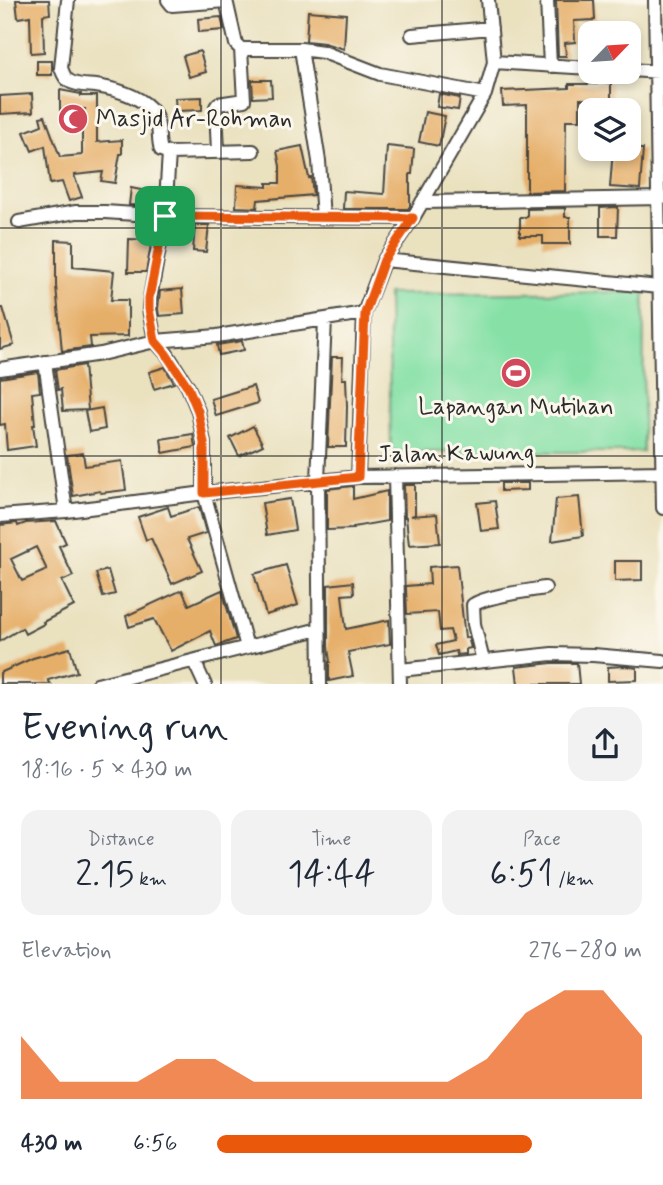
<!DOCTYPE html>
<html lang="en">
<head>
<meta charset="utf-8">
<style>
  :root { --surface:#fff; --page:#f2f2f3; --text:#1f2937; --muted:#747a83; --accent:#ea580c }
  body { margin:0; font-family:Mynerve,sans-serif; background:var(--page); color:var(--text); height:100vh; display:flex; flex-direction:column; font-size:26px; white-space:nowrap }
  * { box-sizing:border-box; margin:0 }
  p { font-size:23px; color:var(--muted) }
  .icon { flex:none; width:38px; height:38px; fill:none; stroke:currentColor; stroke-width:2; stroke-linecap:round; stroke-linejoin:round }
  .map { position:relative; height:684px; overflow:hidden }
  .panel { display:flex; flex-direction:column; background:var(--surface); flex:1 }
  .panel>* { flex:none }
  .needle { width:46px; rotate:65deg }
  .controls { position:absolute; left:578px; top:21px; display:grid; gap:14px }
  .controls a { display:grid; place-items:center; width:63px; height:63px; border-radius:14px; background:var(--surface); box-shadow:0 4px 10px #0003; font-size:35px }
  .pin { position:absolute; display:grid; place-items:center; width:60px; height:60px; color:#fff; margin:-30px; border-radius:14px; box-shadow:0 4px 10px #0006 }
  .round { display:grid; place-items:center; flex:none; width:74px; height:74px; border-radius:21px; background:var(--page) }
  .overview { display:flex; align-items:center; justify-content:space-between; height:119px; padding:0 21px }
  h1 { font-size:38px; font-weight:600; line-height:52px }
  .metrics { display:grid; grid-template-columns:repeat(3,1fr); gap:10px; height:119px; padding:7px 21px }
  .metrics div { display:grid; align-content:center; border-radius:18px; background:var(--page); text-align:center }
  .metrics b { font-size:35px; font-weight:600 }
  .metrics small { font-size:19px; font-weight:400 }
  .metrics p { font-size:19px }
  .chart { height:196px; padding:14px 21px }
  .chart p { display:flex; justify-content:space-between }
  .chart svg { width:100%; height:126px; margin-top:7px; fill:var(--accent); opacity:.7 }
  ul { padding:0 21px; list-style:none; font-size:23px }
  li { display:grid; grid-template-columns:112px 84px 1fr; align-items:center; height:52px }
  li i { height:18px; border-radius:9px; background:var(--accent) }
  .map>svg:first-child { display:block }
</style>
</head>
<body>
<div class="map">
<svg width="663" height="685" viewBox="0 0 663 685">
  <rect width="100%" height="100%" fill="#fbf7ec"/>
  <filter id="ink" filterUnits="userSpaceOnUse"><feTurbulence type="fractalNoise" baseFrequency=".0143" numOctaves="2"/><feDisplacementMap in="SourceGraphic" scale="14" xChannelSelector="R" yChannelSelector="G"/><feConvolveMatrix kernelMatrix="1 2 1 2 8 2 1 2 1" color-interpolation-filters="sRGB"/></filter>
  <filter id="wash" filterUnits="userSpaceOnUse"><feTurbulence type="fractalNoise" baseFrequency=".00686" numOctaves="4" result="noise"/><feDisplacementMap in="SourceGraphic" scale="28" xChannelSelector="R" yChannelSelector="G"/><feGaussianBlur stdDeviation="1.57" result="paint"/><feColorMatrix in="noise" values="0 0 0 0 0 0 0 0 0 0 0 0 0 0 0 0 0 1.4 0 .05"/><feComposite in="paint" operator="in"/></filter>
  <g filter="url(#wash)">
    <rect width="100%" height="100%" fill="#eae1bf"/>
    <path fill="#87e1a7" stroke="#598669" stroke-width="2" d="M644,292L643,452H391L388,294Z"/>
    <g id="blocks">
      <path fill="#e6af69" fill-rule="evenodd" d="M16,0H49L50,14L43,15L44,52L31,53L30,16L18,18Z
        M556,0H594L595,20L574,21L575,42L565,43L566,56H558Z
        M308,11L346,14L344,49L324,43L306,41Z
        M221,17L224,30L199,32L198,19Z
        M200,51L206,72L189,77L183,56Z
        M37,61H52V75H37Z
        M252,80H271L272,97L253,98Z
        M597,82L611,83V100L580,99V120H566L565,191L527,192V105L503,106L502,91L569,88V84H597Z
        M60,90L81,94V96H97V142L122,140V154H120L115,183L101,181L103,172L74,175L82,197L69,201L62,182L50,184L45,146L32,151L24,132L42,125L40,117L45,116L60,157L82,155V110L86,109L60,110Z
        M32,94L33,112L0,114V96Z
        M439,94L460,98L458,110L437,107Z
        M202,97V110L176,111L175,98Z
        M425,112L445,116L439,146L419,142Z
        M302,146L309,178L311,177L313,195L258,200L257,208L236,207L237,185L267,187V183H280V166L277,151Z
        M387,146L414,149L412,174H410V206L408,209H343L344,191L384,194Z
        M613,149H643L640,189L610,187Z
        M131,188L146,191L144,206L129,205Z
        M618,207L617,236H600V208Z
        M565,208V217H570V244H543V236H520V217H527V209Z
        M195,225H209L206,252L193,251Z
        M129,239L152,240L146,272H128Z
        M56,240L73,241V267L114,271L111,300H128V336L90,337L91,347L62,351L56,286Z
        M182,289L184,314L159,316L158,309L160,291Z
        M0,308H3L14,345L0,349Z
        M242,341L244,350L219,355L217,345Z
        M332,357H343L342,379H346L347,406L346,447H328Z
        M84,365L88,410L63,411L61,389L58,390L55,370Z
        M165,367L174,383L154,389L149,372Z
        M38,372L40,392L32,393L35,425H33L36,446L7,450L5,424L0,425V378Z
        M253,386L258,403L216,416L211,399Z
        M102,408L105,429L89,432L85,411Z
        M253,426L263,445L239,456L230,438Z
        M193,434L195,447L163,453L161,439Z
        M83,453L85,466L122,461L126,490L101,493L100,491L73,496L67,455Z
        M501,483H528V490L501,491Z
        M404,485H415V515L411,516L437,514L440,543L409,545L406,517H405Z
        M353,486V499L387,491V521L353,527V529L327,530V489Z
        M579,497L583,536L552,541L556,499Z
        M290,499L295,530L267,535L262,503Z
        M495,501L499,529L481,531L477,503Z
        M168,507L171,516L199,507L206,533L187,539L202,571L172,584L151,538L146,540L138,517Z
        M56,521L66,543L59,546L73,576L62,581L74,606L43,622L44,624L25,634L22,628L0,641V525L17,523L18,526L26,523ZM36,547L47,570L22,581L11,559Z
        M615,561H642V580L615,581Z
        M286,565L298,605L266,615L254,574Z
        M457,565L465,638L468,637L471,648L466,649V654L457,655L456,651L439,655L436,645L453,641L450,630L440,631L438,612L407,614L406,586L430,584L429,567Z
        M108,570L115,594L103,597L96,573Z
        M353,582L354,594L342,595L346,629L389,620L390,644L348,652L353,676L329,681V662H330L328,647V585Z
        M182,590L189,605L222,590L236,639L216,646L210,631L171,651L154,619L129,627L126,616Z
        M70,648L77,672L48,680L51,684H0V673L33,658Z
        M552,663H577L579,684H518L516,667Z
        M624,666L637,668V680L608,681V667Z"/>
    </g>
  </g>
  <g filter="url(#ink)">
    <use href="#blocks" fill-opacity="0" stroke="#484641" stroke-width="2"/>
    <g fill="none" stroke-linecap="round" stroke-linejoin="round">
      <g stroke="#484641" stroke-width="16">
        <path id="street" d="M68,0L61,68C63,73 64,78 69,81C77,86 88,85 96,86C115,89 142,96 154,113C161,125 157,138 161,150L169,153L165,216L150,298L149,309L155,341
          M168,0L172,5L226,1
          M547,0L550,66
          M655,0L663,508
          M412,35L491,28
          M241,49H301L323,52L380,74L485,94
          M301,49L319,161L323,218
          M494,62L590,68
          M628,70L663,72
          M218,152L216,107L218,104L244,100L241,49L236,44L226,0
          M169,153L253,151
          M422,202L663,198
          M19,222L76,212H105L165,216L413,218
          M384,260L659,287
          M155,341L167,354L188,387L198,411L204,443V493L247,647
          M45,362L66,511
          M0,369L101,354L155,341L217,336L364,313
          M395,476L400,685
          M358,477L364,313L384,260L413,218L485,94L494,62L488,0
          M0,516L66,511L204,493L358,477L663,472
          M194,661L205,685
          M483,661L474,624L473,605C486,596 527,591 545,588
          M400,670L552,654L593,655L663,661
          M97,685L319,629
          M320,685L318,480L325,319"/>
      </g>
      <use href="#street" stroke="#fff" stroke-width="12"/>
    </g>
  </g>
  <g fill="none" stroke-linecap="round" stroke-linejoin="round" filter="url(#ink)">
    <g stroke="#fff" stroke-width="14">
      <path id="route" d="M165,216L413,218L384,260L365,313L358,477L204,493V443L198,411L188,387L166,354L155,341L149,309V298Z"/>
    </g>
    <use href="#route" stroke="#ea580c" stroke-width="9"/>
  </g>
  <path fill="none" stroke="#2b2b2b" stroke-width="2" stroke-opacity="0.55" d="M221,0V685M442,0V685M0,228H663M0,456H663"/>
  <defs>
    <g id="mosque-disc" transform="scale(1.575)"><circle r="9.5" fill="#d1495b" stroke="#fbf7ec"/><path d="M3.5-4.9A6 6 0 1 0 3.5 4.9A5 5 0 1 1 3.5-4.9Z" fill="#fff"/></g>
    <g id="stadium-disc" transform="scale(1.575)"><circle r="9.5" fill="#d1495b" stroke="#fbf7ec"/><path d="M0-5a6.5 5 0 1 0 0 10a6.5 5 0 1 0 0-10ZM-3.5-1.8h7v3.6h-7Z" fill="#fff"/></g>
  </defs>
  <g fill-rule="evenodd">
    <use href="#mosque-disc" x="73" y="119"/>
    <use href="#stadium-disc" x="516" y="373"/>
  </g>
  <g text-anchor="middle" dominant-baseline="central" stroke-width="6" stroke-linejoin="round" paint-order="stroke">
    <g font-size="24" fill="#2b2b2b" stroke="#fbf7ec" text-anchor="start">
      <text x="96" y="119">Masjid Ar-Rohman</text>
      <text x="516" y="407" text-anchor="middle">Lapangan Mutihan</text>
    </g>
    <g font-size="24" fill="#2b2b2b" stroke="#fbf7ec">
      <text transform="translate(456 454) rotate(-1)">Jalan Kawung</text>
    </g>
  </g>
</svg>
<div class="controls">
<a><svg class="needle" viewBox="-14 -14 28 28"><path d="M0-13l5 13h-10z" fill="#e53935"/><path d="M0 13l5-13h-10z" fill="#747a83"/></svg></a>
<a><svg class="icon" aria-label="layers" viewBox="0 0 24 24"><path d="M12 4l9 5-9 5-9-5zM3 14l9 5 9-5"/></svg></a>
</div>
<div class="pin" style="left:165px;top:216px;background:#1e9e55"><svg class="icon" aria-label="arrive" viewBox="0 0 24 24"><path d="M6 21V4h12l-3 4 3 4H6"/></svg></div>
</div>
<section class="panel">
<div class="overview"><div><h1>Evening run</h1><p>18:16 · 5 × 430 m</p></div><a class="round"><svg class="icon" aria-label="share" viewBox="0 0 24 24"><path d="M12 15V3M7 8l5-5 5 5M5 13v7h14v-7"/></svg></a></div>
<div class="metrics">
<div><p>Distance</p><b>2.15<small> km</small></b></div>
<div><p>Time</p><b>14:44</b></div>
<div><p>Pace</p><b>6:51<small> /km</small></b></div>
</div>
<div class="chart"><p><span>Elevation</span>276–280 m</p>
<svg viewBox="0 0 160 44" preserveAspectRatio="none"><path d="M0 44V22L10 38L20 38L30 38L40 30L50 30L60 38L70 38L80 38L90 38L100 38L110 38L120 30L130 14L140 6L150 6L160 22V44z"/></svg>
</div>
<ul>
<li><b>430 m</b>6:56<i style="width:74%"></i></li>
</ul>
</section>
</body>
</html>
